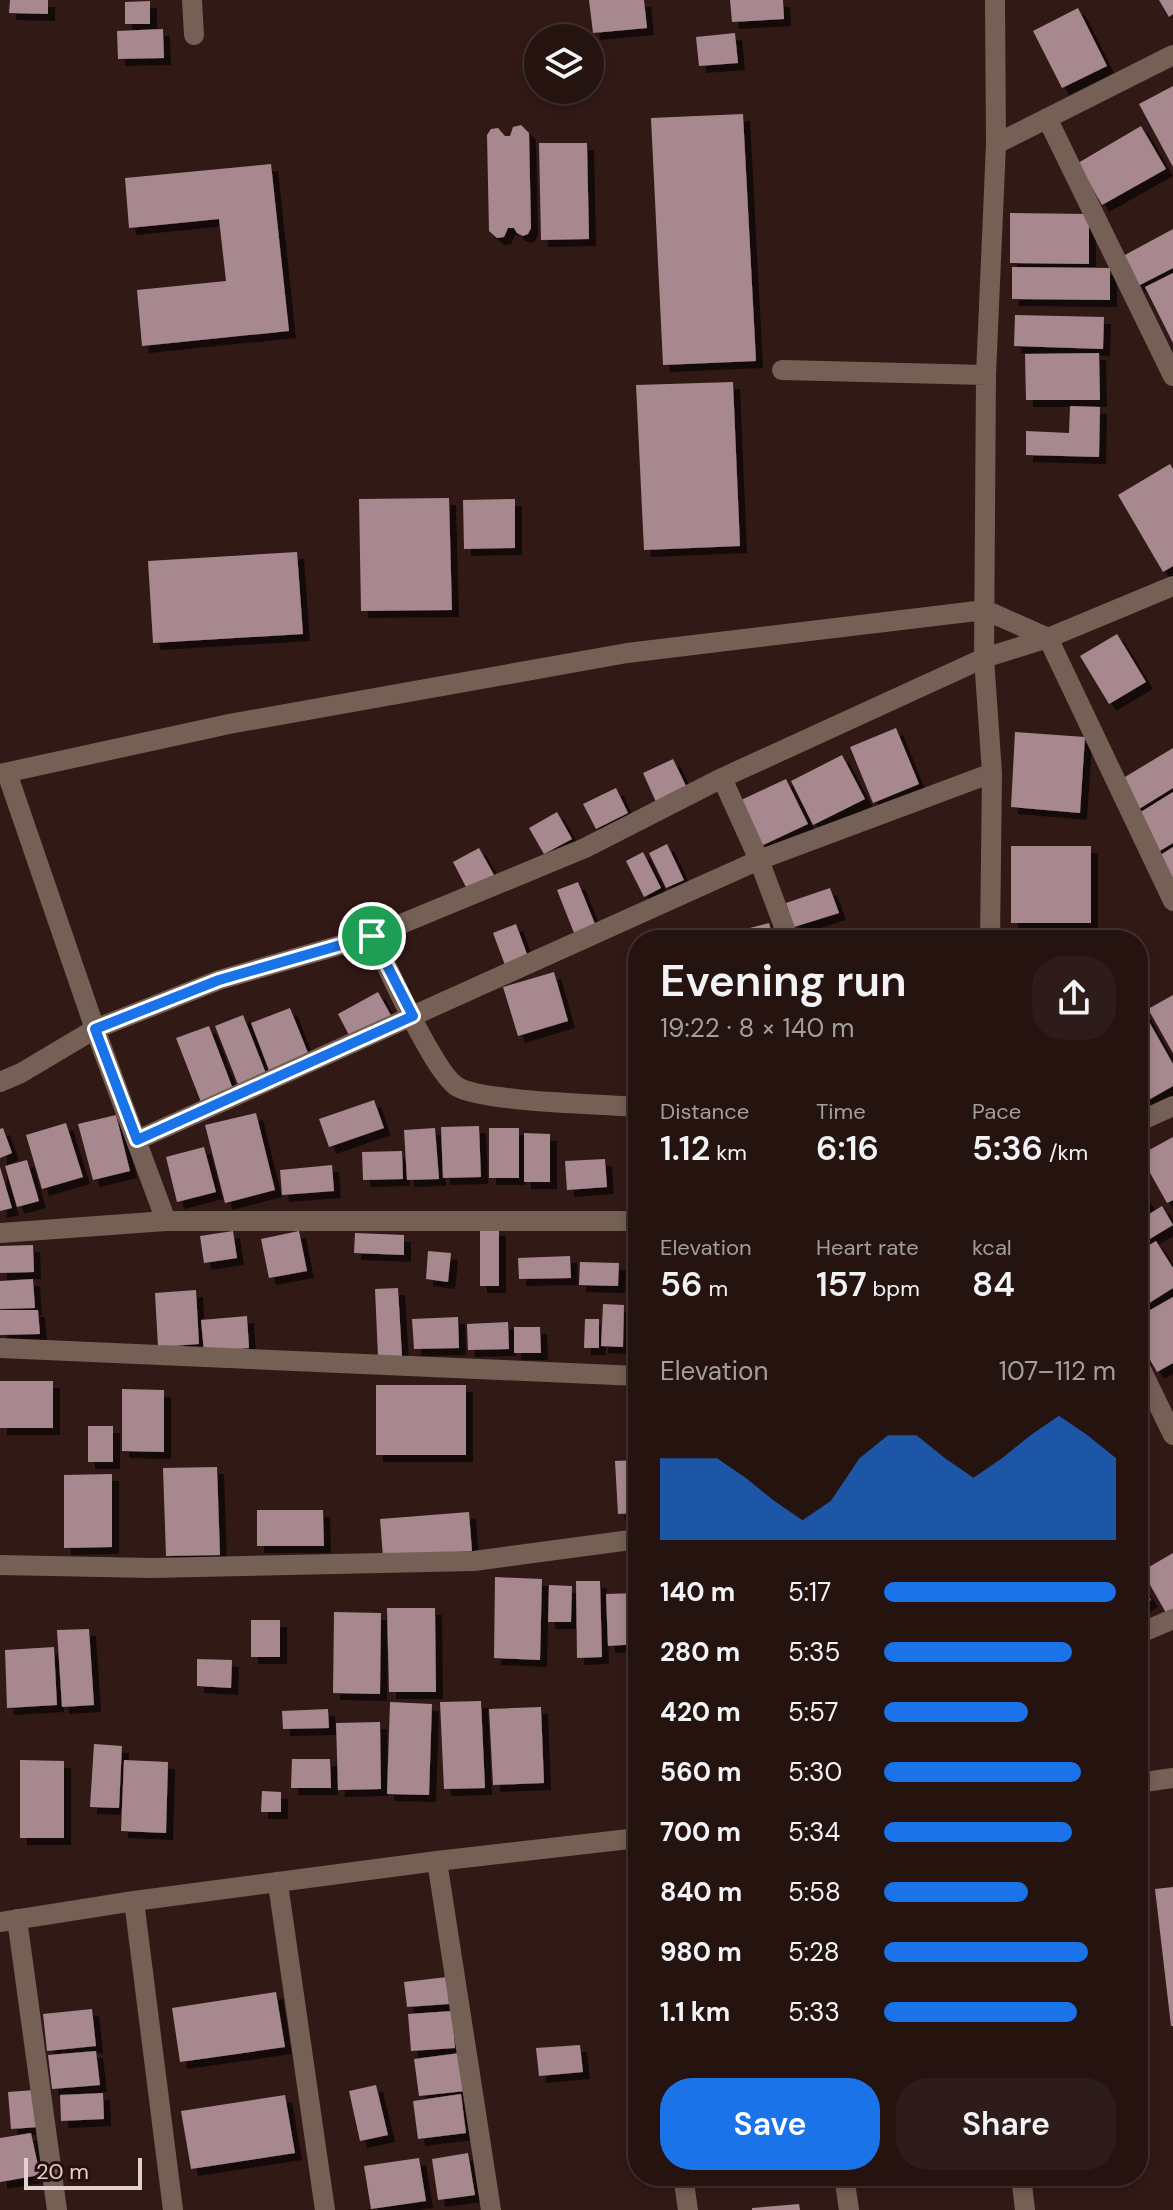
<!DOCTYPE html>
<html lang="en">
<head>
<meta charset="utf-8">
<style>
  :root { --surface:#251310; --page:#2d1c19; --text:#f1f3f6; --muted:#a39e9f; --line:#423230; --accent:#1a73e8 }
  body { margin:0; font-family:"DM Sans",sans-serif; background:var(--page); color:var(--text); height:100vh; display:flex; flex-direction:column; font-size:30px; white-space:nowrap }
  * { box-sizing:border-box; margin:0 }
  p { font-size:26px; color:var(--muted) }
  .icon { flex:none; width:44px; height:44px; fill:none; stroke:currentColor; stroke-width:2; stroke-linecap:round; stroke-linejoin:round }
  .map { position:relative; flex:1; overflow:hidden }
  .panel { position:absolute; left:628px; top:930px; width:520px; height:1256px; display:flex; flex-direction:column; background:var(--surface); border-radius:32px; box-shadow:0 4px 12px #0003,0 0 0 2px var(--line) }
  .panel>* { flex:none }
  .fabs { position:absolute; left:524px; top:24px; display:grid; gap:16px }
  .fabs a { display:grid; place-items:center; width:80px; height:80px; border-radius:50%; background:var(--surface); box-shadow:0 4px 12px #0003,0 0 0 2px var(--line); font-size:40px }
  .scale { position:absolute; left:24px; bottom:20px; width:118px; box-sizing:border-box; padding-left:8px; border:4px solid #e2d1ce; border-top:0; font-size:22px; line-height:28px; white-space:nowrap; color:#e2d1ce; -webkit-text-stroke:6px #27100d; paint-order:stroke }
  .pin { position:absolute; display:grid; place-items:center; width:68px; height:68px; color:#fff; margin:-34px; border:4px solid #fff; border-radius:50%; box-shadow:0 2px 8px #0007 }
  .round { display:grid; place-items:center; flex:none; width:84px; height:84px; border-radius:32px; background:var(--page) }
  .summary { display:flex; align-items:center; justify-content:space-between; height:136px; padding:0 32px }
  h1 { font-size:44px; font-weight:600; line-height:60px }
  .figures { display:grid; grid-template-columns:repeat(3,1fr); gap:12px; height:136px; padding:8px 32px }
  .figures div { display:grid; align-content:center }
  .figures b { font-size:34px; font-weight:600 }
  .figures small { font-size:22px; font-weight:400 }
  .figures p { font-size:22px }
  .chart { height:224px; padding:16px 32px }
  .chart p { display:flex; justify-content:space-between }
  .chart svg { width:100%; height:144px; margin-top:8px; fill:var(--accent); opacity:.7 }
  .button { display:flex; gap:16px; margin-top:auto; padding:16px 32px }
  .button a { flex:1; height:92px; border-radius:32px; background:var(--accent); color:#fff; font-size:32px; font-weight:600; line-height:92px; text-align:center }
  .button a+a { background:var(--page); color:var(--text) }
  ul { padding:0 32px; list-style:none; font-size:26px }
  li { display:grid; grid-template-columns:128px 96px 1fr; align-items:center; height:60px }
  li i { height:20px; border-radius:10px; background:var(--accent) }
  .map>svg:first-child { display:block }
</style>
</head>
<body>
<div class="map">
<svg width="1173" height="2210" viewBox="0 0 1173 2210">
  <defs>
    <filter id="shadow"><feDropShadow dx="7" dy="7" stdDeviation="0" flood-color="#0009"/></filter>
  </defs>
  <rect width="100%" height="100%" fill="#311916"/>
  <path fill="#a7888f" filter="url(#shadow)" d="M10,0H48V14L9,13Z
    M589,0H644L647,28L593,33Z
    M730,0H783L784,19L732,22Z
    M1159,0H1173V14L1169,17Z
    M150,1V24H125V2Z
    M1078,8L1107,66L1062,88L1033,31Z
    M163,29L164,58L118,59L117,31Z
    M735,33L738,63L699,66L696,37Z
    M1173,86V167L1139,104Z
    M743,114L756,361L663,365L651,118Z
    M521,125L529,133L531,228L528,234L523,236L517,233L514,228H508L504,237L497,238L489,231L487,135L491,129L498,128L505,136H510L513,127Z
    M1141,126L1166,169L1102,205L1078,163Z
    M539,143H587L589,239L541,240Z
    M271,164L289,331L142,346L137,290L226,281L219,219L129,228L125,178Z
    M1010,213L1089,214V264L1010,263Z
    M1173,229V268L1138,286L1123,256Z
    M1012,267L1110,268V300L1012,299Z
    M1173,273V343L1145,287Z
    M1015,315L1104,317L1103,349L1014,346Z
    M1099,353L1100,400H1026L1025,354Z
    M733,382L740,546L644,550L636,385Z
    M1070,406L1100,407L1099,457L1026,455V431L1069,433Z
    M1170,464L1173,469V566L1163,572L1118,495Z
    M449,498L452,610L361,611L359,499Z
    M515,499V548L464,549L463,500Z
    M297,552L303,634L153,643L148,561Z
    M1117,634L1146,682L1109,704L1080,656Z
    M896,728L919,784L873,803L850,747Z
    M1015,732L1085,737L1080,813L1011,807Z
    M1173,748V788L1139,809L1120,780Z
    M842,755L865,799L813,825L791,781Z
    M673,759L687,788L656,802L643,773Z
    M786,779L808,824L761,846L739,801Z
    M616,788L628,813L596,829L583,804Z
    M1173,792V843L1158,852L1136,815Z
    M557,812L572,839L544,854L529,828Z
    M667,844L684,880L666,888L649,853Z
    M1011,846H1091V923H1011Z
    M1173,847V880L1159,856Z
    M479,848L494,875L467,889L453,862Z
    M643,852L661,888L644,897L626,861Z
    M578,882L597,929L576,938L557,890Z
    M830,888L839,913L794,927L786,903Z
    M769,923L774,940H720L719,936Z
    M516,924L528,957L505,965L493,933Z
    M1016,935L1100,937V940H1016Z
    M942,936V940H912V938Z
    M554,972L568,1021L518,1036L503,987Z
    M378,992L393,1019L352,1041L338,1014Z
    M1173,995V1053L1148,1009Z
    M290,1008L310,1058L270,1073L251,1023Z
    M1143,1011L1173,1064V1086L1138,1106V1013Z
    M243,1015L267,1076L239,1087L215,1026Z
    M209,1026L233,1089L201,1102L176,1038Z
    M374,1100L384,1128L329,1147L319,1119Z
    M256,1113L275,1190L225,1203L205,1125Z
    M116,1115L130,1171L93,1180L78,1124Z
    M66,1123L83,1177L42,1189L26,1135Z
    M479,1126L481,1177L443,1178L441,1127Z
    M3,1128L12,1153L0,1158V1129Z
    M435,1128L439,1179L407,1180L404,1130Z
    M489,1128H519V1178H489Z
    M524,1133L550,1134V1182H524Z
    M1173,1137V1200L1167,1203L1140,1155Z
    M204,1147L216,1192L177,1202L166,1157Z
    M629,1148L638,1149V1188L627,1187Z
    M402,1151L403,1179L363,1180L362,1152Z
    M605,1159L607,1187L567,1190L565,1161Z
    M27,1160L39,1201L17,1207L5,1166Z
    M332,1165L334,1191L282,1195L280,1170Z
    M0,1167L12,1208L0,1211Z
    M1138,1187L1148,1203L1138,1209Z
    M1162,1206L1173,1225L1138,1246V1221Z
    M480,1229H499V1286H480Z
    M233,1231L237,1258L204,1263L200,1236Z
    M299,1231L307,1271L269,1278L261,1239Z
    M355,1233L404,1235V1255L354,1253Z
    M1156,1241L1173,1268V1288L1138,1310V1252Z
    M33,1245L34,1272L0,1273V1246Z
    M428,1251L451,1253L448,1282L426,1279Z
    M570,1256L571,1278L519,1279L518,1258Z
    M580,1262L619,1263L618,1286L579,1285Z
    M33,1279L35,1308L0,1309V1281Z
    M398,1288L402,1356L378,1357L375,1289Z
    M196,1290L199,1344L158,1347L155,1293Z
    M629,1293H638V1350L626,1349Z
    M1173,1297V1363L1157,1372L1138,1339V1317Z
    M603,1304L624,1305L623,1347L601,1346Z
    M0,1310H38L40,1334L0,1335Z
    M247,1316L249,1348L204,1352L201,1320Z
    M458,1317L459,1348L414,1349L412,1319Z
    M585,1319H599V1348H584Z
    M508,1322L509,1349L468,1350L467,1324Z
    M514,1327H540L541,1353H514Z
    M0,1381H53V1428H0Z
    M376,1385H466V1455H376Z
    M122,1389L164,1390V1452L122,1451Z
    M88,1426H113V1462H88Z
    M638,1460V1513L618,1514L615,1461Z
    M217,1467L220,1555L166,1556L163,1468Z
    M112,1474V1547L64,1548V1475Z
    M257,1510H323L324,1546H257Z
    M469,1512L472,1551L383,1557L380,1519Z
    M1173,1553V1615L1169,1618L1142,1571Z
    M495,1577L542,1579L540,1660L494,1658Z
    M1138,1580L1151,1600L1138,1608Z
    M576,1581H600L602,1657L577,1658Z
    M549,1585L572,1586L571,1622H548Z
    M638,1593V1644L608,1646L606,1594Z
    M387,1608H435L436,1692H389Z
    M334,1612L381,1613L380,1694L333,1693Z
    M251,1620H280V1657H251Z
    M89,1629L94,1705L62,1707L57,1630Z
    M54,1647L57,1705L7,1708L5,1650Z
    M197,1659L232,1660L231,1688L197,1686Z
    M481,1701L485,1788L444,1789L440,1702Z
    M390,1702L432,1704L429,1795L387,1794Z
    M541,1707L544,1783L493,1785L489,1709Z
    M328,1709L329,1728L283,1729L282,1711Z
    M380,1722L381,1789L338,1790L336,1723Z
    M94,1744L122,1746L119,1808L90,1807Z
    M292,1759H330L331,1788H291Z
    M20,1760L64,1761V1838H20Z
    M124,1760L168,1762L166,1833L121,1831Z
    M262,1791L281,1792V1812H261Z
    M1173,1887V2026H1171L1155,1889Z
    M447,1977L449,2004L407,2007L404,1982Z
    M276,1992L285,2047L180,2062L172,2008Z
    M92,2009L96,2046L47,2051L43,2014Z
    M452,2011L455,2048L411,2051L408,2014Z
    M580,2045L583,2072L539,2076L536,2048Z
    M96,2051L100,2085L52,2089L48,2055Z
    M460,2053L465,2091L419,2096L414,2059Z
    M376,2085L388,2135L360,2141L349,2091Z
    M35,2090L39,2127L11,2129L8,2092Z
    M103,2093L104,2119L61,2121L60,2095Z
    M461,2094L466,2133L418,2139L413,2101Z
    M285,2095L295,2153L191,2169L181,2111Z
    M31,2133L40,2175L0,2182V2138Z
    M468,2153L475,2195L438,2200L432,2159Z
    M419,2158L426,2201L371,2209L364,2166Z
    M799,2204L800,2210H752V2208Z"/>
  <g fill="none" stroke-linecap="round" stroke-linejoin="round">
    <path stroke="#746055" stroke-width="20" d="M192,0L194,35
      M1047,118L1173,376
      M996,144L1173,55
      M782,370L986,375
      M7,773L95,1029L166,1221
      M0,774L229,724L627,653L985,610L1048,638L1173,901
      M722,778L759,860L789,940
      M372,936C388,967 432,1069 456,1086C479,1102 603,1104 638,1107
      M990,940L992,773L984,658L986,375L996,144L995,0
      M0,1082L21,1073L95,1029L219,980L372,936L585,848L722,778L984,658L1048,638L1173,586
      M1138,1122L1173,1106
      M137,1140L759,860L992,773
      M0,1233L166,1221H638
      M0,1348L638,1376
      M1138,1363L1173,1435
      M0,1565L151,1568L474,1561L638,1539
      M1138,1634L1173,1619
      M1138,1783L1173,1778
      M437,1861L491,2210
      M278,1884L325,2210
      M134,1901L173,2210
      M17,1919L57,2210
      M0,1922L134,1901L437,1861L638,1838
      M683,2176L688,2210
      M844,2176L849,2210
      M1021,2176L1025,2210"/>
  </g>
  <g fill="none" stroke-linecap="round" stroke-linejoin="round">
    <g stroke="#fff" stroke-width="16">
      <path id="route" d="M372,936L413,1016L137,1140L95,1029L219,980Z"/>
    </g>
    <use href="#route" stroke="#1a73e8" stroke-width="10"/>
  </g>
</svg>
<div class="fabs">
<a><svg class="icon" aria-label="layers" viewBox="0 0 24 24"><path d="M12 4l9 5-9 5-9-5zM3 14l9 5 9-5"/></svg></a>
</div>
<div class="scale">20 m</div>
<div class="pin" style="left:372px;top:936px;background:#1e9e55"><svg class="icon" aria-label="arrive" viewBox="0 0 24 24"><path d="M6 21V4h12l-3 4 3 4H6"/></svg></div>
<section class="panel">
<div class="summary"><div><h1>Evening run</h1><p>19:22 · 8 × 140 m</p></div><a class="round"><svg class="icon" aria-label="share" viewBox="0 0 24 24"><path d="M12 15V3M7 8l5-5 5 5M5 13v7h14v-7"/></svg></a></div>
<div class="figures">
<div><p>Distance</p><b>1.12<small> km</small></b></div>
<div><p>Time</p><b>6:16</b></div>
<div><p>Pace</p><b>5:36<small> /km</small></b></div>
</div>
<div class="figures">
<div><p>Elevation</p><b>56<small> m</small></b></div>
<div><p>Heart rate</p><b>157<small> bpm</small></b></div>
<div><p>kcal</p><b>84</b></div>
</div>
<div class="chart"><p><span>Elevation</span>107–112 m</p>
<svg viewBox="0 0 160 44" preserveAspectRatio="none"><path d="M0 44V19L10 19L20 19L30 25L40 32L50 38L60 32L70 19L80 12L90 12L100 19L110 25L120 19L130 12L140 6L150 12L160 19V44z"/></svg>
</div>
<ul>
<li><b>140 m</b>5:17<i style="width:100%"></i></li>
<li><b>280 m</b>5:35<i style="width:81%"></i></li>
<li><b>420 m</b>5:57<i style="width:62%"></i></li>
<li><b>560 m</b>5:30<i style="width:85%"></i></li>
<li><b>700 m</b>5:34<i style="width:81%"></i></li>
<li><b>840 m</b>5:58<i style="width:62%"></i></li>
<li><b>980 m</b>5:28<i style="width:88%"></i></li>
<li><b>1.1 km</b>5:33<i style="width:83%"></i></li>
</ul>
<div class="button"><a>Save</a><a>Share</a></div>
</section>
</div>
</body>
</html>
